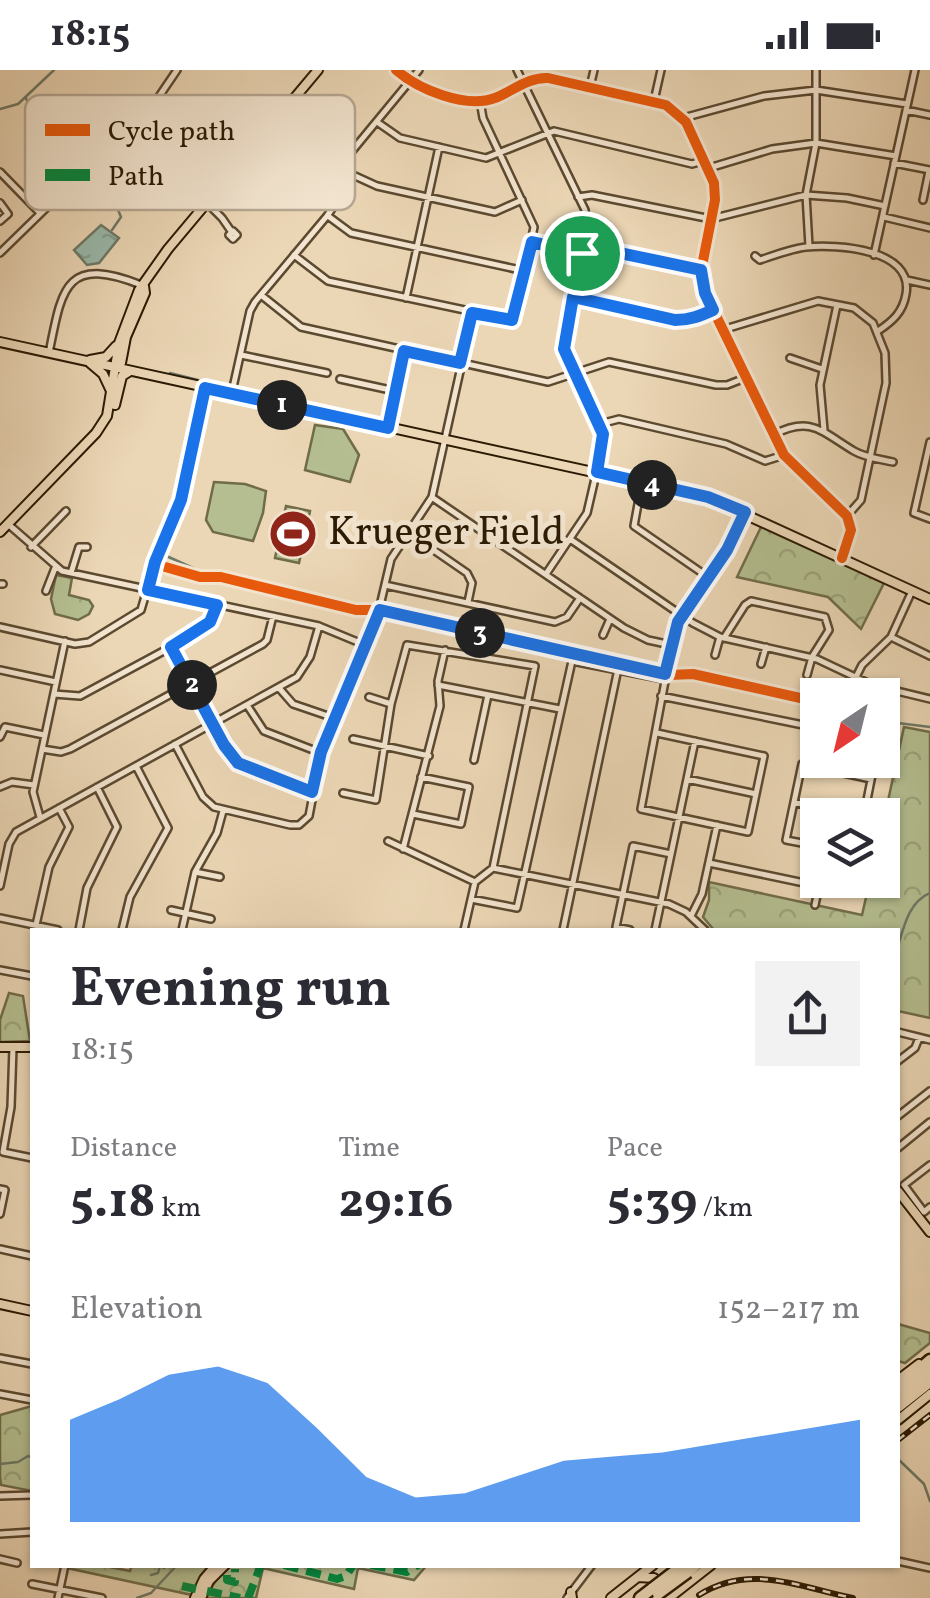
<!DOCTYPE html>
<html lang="en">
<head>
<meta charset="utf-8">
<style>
  :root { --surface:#fff; --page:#f2f2f3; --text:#2b2b33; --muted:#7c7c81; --accent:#1a73e8 }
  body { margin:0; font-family:Vollkorn,serif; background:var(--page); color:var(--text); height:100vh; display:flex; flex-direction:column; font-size:38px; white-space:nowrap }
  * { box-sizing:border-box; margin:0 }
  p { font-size:32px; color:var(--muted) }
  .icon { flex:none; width:55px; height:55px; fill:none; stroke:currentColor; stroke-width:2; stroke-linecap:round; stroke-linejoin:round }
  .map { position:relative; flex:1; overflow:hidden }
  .panel { position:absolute; left:30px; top:858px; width:870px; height:640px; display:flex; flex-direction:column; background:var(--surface); border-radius:0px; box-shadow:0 2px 8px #0004 }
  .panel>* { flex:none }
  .needle { width:65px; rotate:215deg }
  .buttons { position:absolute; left:800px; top:608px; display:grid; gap:20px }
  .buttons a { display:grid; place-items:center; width:100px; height:100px; border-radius:0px; background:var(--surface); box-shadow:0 2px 8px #0004; font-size:50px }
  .pin { position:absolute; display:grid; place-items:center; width:85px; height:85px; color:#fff; margin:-42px; border:5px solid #fff; border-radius:50%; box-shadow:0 2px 10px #0007 }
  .km { position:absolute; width:50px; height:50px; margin:-25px; border-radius:50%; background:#222; color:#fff; font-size:28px; line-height:50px; text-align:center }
  .round { display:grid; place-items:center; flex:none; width:105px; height:105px; border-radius:0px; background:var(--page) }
  .headline { display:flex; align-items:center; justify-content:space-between; height:170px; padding:0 40px }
  h1 { font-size:55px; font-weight:700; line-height:75px }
  .metrics { display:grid; grid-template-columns:repeat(3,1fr); gap:15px; height:170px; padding:10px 40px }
  .metrics div { display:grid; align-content:center }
  .metrics b { font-size:50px; font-weight:700 }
  .metrics small { font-size:28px; font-weight:400 }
  .metrics p { font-size:28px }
  .chart { height:280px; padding:20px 40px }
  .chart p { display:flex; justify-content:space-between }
  .chart svg { width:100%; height:180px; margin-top:10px; fill:var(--accent); opacity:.7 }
  .status { display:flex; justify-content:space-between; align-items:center; height:70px; padding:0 50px; background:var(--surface); direction:ltr }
  .status svg { height:28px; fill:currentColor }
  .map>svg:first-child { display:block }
</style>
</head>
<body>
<div class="status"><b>18:15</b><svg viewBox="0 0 49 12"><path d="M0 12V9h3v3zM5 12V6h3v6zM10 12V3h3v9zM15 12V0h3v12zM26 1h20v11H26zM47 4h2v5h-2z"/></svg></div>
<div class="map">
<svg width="930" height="1528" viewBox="0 0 930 1528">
  <defs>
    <pattern id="forest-crowns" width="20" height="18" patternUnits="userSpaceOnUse" patternTransform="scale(2.5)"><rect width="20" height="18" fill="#b4be90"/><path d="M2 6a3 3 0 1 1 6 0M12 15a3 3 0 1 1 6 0" fill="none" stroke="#9ba37b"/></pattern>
    <pattern id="water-ripples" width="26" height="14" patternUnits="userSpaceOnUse" patternTransform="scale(2.5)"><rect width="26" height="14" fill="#99b9aa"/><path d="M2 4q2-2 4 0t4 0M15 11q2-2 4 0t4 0" fill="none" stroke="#849e91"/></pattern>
  </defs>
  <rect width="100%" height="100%" fill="#ebd6b5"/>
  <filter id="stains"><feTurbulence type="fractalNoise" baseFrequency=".002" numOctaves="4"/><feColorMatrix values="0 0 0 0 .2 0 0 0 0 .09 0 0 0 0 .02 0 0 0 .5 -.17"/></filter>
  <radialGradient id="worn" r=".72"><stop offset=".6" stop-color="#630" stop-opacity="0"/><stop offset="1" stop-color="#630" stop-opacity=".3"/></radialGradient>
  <path fill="#b4be90" stroke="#706c4a" stroke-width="2.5" d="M315,355L343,359L359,385L350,412L305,400Z
    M214,412L245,414L266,421L263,443L253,471L213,462L206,450Z
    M286,436L310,441L299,493L275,488Z"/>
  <path fill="url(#forest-crowns)" stroke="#706c4a" stroke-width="2.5" d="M762,455L884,513L861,559L828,527L737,507Z
    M56,505L72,508L69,525L89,530L93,536L89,544L78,550L55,544L51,529Z
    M904,657L930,662V948L898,941V860H714L703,847L709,830V812L862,845L870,810H882L883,754Z
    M9,923L23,926L30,971L0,972V950Z
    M898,1254L930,1263V1273L905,1293L898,1291Z
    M32,1336V1421L1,1415L0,1407V1345Z
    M68,1495H100L130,1501L132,1495H211L192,1525L67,1498Z
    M233,1495H427L414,1510L358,1498L354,1519L263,1498L256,1528H205L219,1505Z"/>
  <path fill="url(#water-ripples)" stroke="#6d7967" stroke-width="2.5" d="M101,155L119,168L99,193L87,195L74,180Z"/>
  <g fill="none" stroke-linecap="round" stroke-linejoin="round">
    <path stroke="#6d7967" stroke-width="2.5" d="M26,28L34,50
      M0,39L18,34L54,0
      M90,106L113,128L121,147L112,160
      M170,303L198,310
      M159,475L172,438L190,354
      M162,484L202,502L201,505
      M713,612L818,635
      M882,651L930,657
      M898,876C904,856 909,832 930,823
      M898,1389L924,1414L930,1431
      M0,1394L18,1392L28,1386L32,1388
      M151,1505L158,1503L160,1496L164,1498L169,1495
      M137,1528L151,1523L177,1495"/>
    <g stroke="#5b4930" stroke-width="10">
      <path id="minor" d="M396,0C418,19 465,39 495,28C513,21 528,7 548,8L666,35L686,52L714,113L715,130L701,201L705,223L784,385L847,446L851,460L842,488
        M517,0L585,140L587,159L565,261L564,279L603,364V374L587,443L546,504
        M590,17L594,0
        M654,31L661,0
        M906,40L930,45
        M683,48L764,26L816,20L907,34
        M377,52L400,68L486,88L554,61L692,94L706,90
        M130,56L222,148L231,161
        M894,93L930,100
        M709,98L772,79L816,73L896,86
        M342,100L377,116L495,142L522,130
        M0,102L40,143
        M578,127L592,125L711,149L806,125L847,128L885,136
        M923,130L929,101
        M0,133L8,144L0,151
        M328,146L351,163L525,201
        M884,147L930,158
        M233,161L237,165L233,169L229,165Z
        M532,172L582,183
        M809,176L806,125L816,73V0
        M584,178L701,201
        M0,183L156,31L177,0
        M294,185L328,211L512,250L516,244L534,157L483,48L480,31
        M874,185L915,0
        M755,186L760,190C775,185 790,179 806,177C838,174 914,179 906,224C903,242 893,251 878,261
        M907,210L930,215
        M261,225L301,257L548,312L609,292L716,315H727L745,308
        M573,227L675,249L687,250L713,240
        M406,228L439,77
        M722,260L818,231L854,238L873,253L885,283L886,313L861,430L847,446
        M49,283C62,218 65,185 141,215
        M241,285L327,303
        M790,288L822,299
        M340,309L395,321
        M232,322L250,241L255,232L327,146L334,136L348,86L419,0
        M600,354L619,349L726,374L765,391L784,385
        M388,356L405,281
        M824,360L820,315L837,235
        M773,365C811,345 822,362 854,381C866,388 880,389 893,392
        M930,372L914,443L930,449
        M642,412L634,456L708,507
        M433,428L624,558L648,570L671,575
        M8,454L62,501L319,556L365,575
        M409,463L467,503L472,513L468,532
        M570,469L693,553L720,567L817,589L872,615L930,629
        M31,477L66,441
        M71,503L79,477H87
        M0,514H3
        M385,515L555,552L567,547L580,528
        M46,521L55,498
        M0,557L75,574L89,572L141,540L155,492L181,430L205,318
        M603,565L610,549
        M891,567L930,586
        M724,568L745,535L751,531L825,547L829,560L812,587L807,605
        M171,577L224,675L237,693L313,723
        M715,585L720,567
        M761,594L766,577
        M0,600L56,612
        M438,615L560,639
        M279,618L293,634L334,648
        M54,624L80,626L171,577L211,552L217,535
        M847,625L862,595L891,567L912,521
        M661,626L818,658
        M369,627L391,634
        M247,635L264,661L321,683
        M657,663L764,686L748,762L641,739L675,558L727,480L744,445
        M0,667L5,657L44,665
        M353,669L429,686
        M175,674L203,727L214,737L290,755H299L309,746L321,683L379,540L391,489L432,427L473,243
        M42,679L61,682L70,679L263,574L267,570L273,546
        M474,690L488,625
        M687,709L756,724
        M0,717L12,712L34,715
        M343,723L376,730L391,634L407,575L535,596L493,798
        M794,732L857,745
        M413,744L461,754L469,717L421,707
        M864,745L875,690
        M40,747L33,722L65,571
        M388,771L475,812
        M818,776L786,770L802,694L871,709
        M403,779L440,636L438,611L445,580
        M709,793L847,822L850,810
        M493,798L669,834L686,842L705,860
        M195,802L220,807
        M0,816L9,774L16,762L297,607L310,587L319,556
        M471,829L517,838L572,591L664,609
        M815,835L819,816
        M171,840L211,849
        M691,846L702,824L717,755
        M0,848L58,860
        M36,855L49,797L69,757L59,738
        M79,860L87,818L117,757L97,717
        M122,860L130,827L168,758L136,696
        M182,860L195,802L217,763L223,741
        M464,860L475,812L493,798
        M563,860L618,599
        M630,860L616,857L633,776L671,784
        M655,860L695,671
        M0,900L32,906
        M898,962L930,970
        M898,991L915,978L919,968
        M898,1046L930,1021
        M898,1078L930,1052
        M3,1082L11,1037L13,977
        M3,1082L32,1088
        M930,1095L904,1115L924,1142L930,1137
        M0,1119L5,1120L0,1144
        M0,1179L32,1186
        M0,1288L32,1294
        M0,1324L32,1330
        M0,1426L32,1425
        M0,1464L32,1462
        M0,1489L17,1493
        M898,1491L930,1498
        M32,1514L102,1528
        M58,1528L65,1495
        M567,1528L592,1495"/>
    </g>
    <g stroke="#2b1a03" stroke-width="12">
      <path id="major" d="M0,272L707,427L930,529
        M90,290L106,287L116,276
        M90,293L103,304L111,321
        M116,298L121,293L126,267L145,223L144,216
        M115,335L122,306L130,301
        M0,462L96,363L107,346L119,273L139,220L168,179L318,0
        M0,977H32
        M898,1121L930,1162
        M0,1234L32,1241
        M898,1310L919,1294
        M898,1350L930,1324
        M638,1507L654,1508L662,1518L663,1528
        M571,1522L572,1528
        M195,1528L204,1509L216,1495
        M201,1528L209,1511L225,1495
        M611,1528L653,1495
        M669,1528L711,1495"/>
    </g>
    <g stroke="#2b1a03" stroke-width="15">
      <path id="highway" d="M898,1318L930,1290
        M898,1326L930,1301
        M898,1337L930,1312
        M688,1502L696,1495
        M640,1528L653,1518"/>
    </g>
    <use href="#minor" stroke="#f2e4cf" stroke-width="5"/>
    <use href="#major" stroke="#ebd6b5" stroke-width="8"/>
    <use href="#highway" stroke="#ebd6b5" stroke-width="10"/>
    <g stroke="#2b1a03" stroke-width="6">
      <path id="rail" d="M898,1370L930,1345
        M699,1525C750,1493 799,1517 853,1528"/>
    </g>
    <use href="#rail" stroke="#f2e4cf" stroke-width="2.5" stroke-dasharray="8" stroke-linecap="butt"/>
    <g stroke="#2b1a03" stroke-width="15" stroke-linecap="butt">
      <path id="highway-bridge" d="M653,1518L683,1495
        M658,1524L688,1502"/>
    </g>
    <use href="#highway-bridge" stroke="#ebd6b5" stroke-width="10"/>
    <path stroke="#00873e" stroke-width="8" stroke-dasharray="15 8" stroke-linecap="butt" d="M284,1495L337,1509L346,1506L353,1495
      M371,1495L407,1502L418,1495
      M227,1505V1510L235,1512V1499
      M182,1516L196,1519
      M207,1521L240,1528
      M248,1528L261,1495"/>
    <g stroke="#f2e4cf" stroke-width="16">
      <path id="cycleway" d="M396,0C418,19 465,39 495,28C513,21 528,7 548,8L666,35L686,52L714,113L715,130L701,201L705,223L784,385L847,446L851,460L842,488
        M155,494L200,507H221L356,540H377L670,605L693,604L818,632"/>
    </g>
    <use href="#cycleway" stroke="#e8590c" stroke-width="10"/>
  </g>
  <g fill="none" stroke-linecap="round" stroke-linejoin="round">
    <g stroke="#fff" stroke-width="20">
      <path id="route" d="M532,172L582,183L584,178H596L701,200L705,223L713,240C700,246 690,250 675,250L573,227L564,279L603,364L597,402L708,427L745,442L727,480L678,552L665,604L380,540L321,682L312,722L238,693L224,675L171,577L210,552L217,535L148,520L155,492L181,430L205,318L388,358L404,281L460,293L472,243L512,250Z"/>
    </g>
    <use href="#route" stroke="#1a73e8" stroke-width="12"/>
  </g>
  <defs>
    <g id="stadium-disc" transform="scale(2.5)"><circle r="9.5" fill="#8f2418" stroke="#f2e4cf"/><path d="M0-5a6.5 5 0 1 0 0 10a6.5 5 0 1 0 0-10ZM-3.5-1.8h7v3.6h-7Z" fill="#fff"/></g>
  </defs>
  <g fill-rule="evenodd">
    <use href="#stadium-disc" x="293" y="464"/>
  </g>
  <g text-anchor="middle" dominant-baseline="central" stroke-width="10" stroke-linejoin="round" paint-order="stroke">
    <g font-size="40" fill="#2b1a03" stroke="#f2e4cf" text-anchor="start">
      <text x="328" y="464">Krueger Field</text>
    </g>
  </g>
  <rect x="25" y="25" width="330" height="115" rx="15" fill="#f2e4cf" stroke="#b6a792" stroke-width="2.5"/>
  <rect x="45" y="54" width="45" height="12" fill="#e8590c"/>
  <rect x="45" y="99" width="45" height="12" fill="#00873e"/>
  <g font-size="28" fill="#2b1a03">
    <text x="108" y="70">Cycle path</text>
    <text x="108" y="115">Path</text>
  </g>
  <rect width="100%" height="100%" filter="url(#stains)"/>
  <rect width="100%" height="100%" fill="url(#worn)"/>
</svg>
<div class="buttons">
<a><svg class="needle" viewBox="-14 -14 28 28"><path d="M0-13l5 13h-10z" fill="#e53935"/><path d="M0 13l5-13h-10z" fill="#7c7c81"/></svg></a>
<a><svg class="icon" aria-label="layers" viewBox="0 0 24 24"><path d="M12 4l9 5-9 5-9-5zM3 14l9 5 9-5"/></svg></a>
</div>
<div class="pin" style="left:582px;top:183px;background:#1e9e55"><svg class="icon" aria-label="arrive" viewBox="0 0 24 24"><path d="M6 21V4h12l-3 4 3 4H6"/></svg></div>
<b class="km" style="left:282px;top:335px">1</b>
<b class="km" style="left:192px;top:615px">2</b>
<b class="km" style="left:480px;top:563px">3</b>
<b class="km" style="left:652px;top:415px">4</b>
<section class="panel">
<div class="headline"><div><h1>Evening run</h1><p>18:15</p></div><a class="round"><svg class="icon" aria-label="share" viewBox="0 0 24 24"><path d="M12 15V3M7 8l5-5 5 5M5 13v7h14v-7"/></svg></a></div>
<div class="metrics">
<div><p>Distance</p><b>5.18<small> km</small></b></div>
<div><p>Time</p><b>29:16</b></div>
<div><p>Pace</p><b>5:39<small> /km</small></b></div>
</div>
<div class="chart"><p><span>Elevation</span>152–217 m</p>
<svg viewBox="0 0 160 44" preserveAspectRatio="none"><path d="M0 44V19L10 14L20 8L30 6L40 10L50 21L60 33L70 38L80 37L90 33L100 29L110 28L120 27L130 25L140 23L150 21L160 19V44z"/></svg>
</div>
</section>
</div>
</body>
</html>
